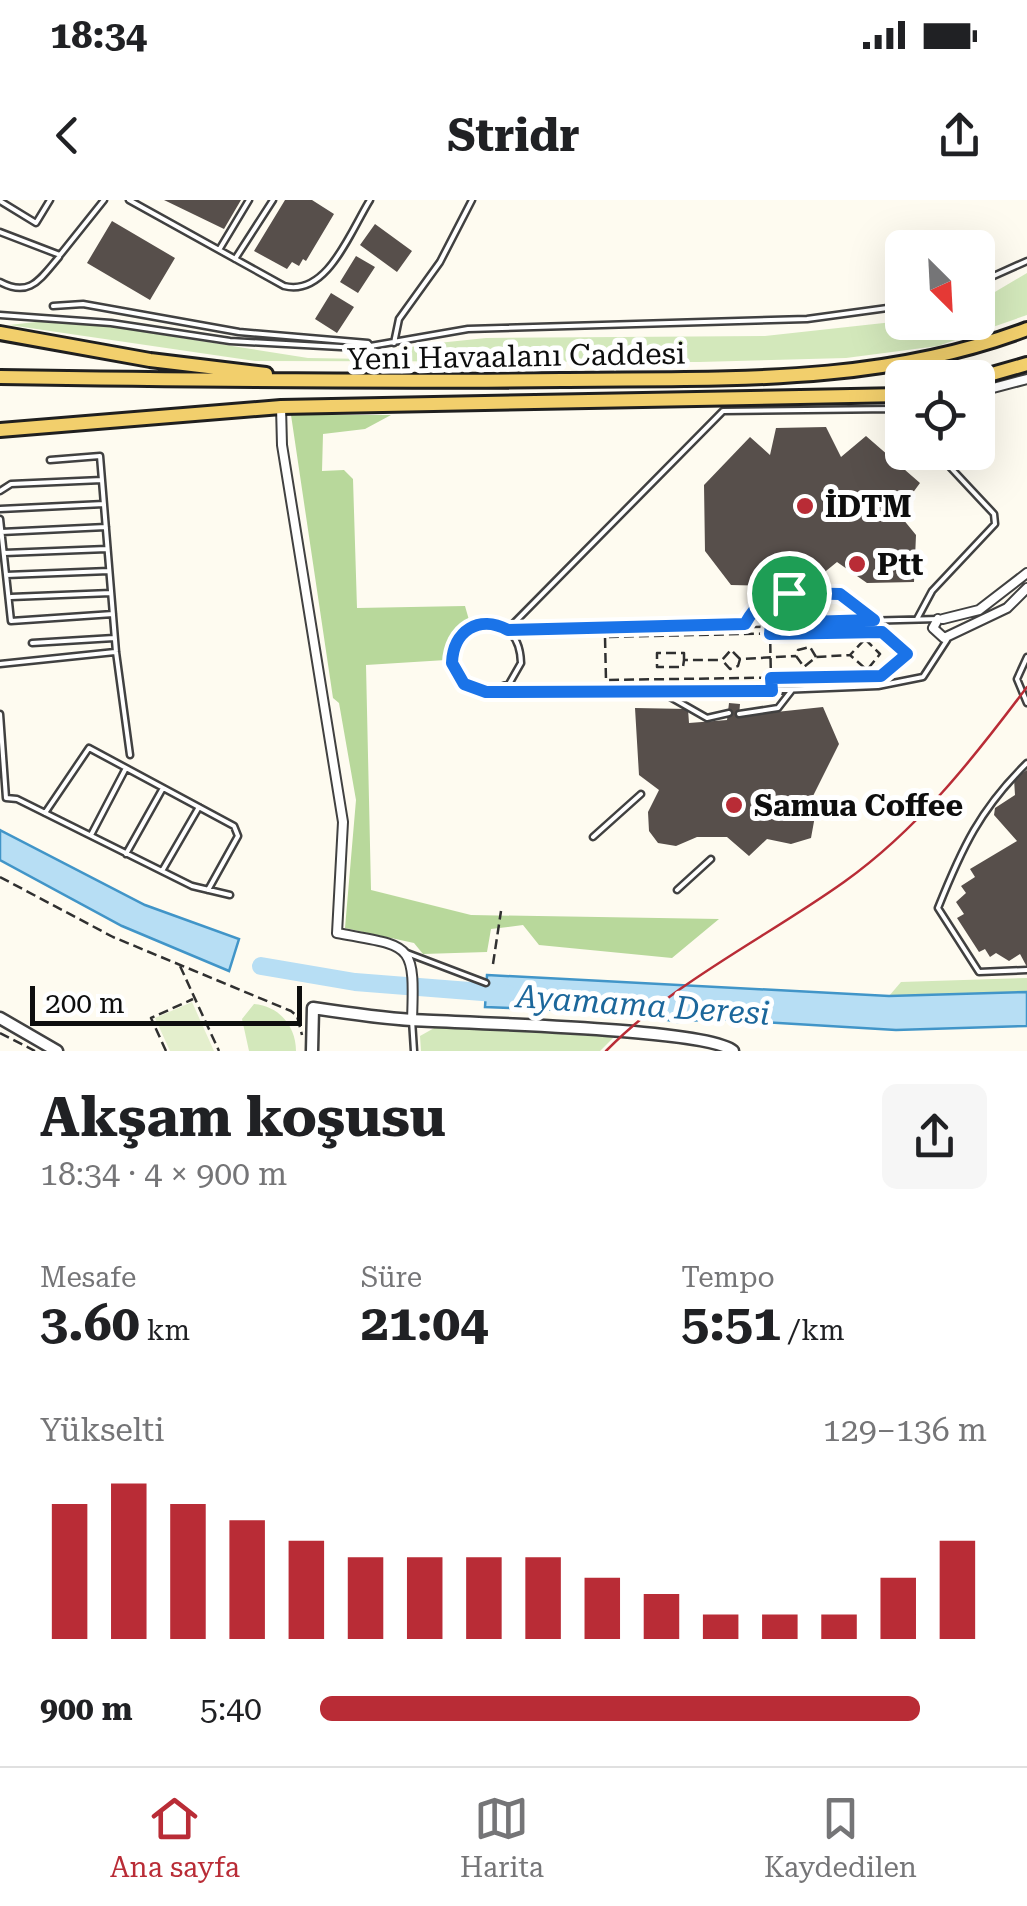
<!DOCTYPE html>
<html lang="tr">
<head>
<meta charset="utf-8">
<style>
  :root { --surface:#fff; --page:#f6f6f6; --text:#202124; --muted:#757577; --line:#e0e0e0; --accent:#b92c36 }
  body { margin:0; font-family:"Roboto Serif",serif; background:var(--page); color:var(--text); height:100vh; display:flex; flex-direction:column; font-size:38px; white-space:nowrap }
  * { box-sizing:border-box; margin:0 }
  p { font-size:32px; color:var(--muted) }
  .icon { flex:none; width:55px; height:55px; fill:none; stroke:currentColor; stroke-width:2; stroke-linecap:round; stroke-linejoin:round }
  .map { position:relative; height:851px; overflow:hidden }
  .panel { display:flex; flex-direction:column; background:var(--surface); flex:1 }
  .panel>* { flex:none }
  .needle { width:65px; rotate:156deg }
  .tools { position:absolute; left:885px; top:30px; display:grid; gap:20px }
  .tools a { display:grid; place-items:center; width:110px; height:110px; border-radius:15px; background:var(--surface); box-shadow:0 10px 40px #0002; font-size:50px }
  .scale { position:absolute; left:30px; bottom:25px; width:272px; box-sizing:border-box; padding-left:10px; border:5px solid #0e0e0e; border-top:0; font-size:28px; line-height:35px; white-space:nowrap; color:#0e0e0e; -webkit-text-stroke:8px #fff; paint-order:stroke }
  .pin { position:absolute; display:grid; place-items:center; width:85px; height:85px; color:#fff; margin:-42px; border:5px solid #fff; border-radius:50%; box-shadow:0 2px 10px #0007 }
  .round { display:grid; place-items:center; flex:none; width:105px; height:105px; border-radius:15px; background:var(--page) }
  .overview { display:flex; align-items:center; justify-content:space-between; height:170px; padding:0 40px }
  h1 { font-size:55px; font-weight:700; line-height:75px }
  .metrics { display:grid; grid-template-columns:repeat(3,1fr); gap:15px; height:170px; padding:10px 40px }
  .metrics div { display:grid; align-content:center }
  .metrics b { font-size:50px; font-weight:700 }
  .metrics small { font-size:28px; font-weight:400 }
  .metrics p { font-size:28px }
  .chart { height:280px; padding:20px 40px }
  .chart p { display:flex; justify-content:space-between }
  .chart svg { width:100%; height:180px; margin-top:10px; stroke:var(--accent); stroke-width:6 }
  ul { padding:0 40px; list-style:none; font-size:32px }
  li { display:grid; grid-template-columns:160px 120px 1fr; align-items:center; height:75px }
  li i { height:25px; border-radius:12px; background:var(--accent) }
  .status { display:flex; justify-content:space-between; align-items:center; height:70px; padding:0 50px; background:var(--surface); direction:ltr }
  .status svg { height:28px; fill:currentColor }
  header { display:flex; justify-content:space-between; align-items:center; height:130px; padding:0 40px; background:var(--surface); font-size:45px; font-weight:700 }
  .tabs { display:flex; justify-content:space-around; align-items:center; height:140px; border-top:2px solid var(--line); background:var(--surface); font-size:28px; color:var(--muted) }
  .tabs a { display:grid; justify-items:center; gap:5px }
  .tabs .on { color:var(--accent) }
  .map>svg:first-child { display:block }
</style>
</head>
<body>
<div class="status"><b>18:34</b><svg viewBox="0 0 49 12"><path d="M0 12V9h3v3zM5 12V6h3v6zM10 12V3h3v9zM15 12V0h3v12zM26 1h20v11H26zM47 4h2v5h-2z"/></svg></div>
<header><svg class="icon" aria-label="back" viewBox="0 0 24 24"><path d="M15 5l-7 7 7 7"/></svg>Stridr<svg class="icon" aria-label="share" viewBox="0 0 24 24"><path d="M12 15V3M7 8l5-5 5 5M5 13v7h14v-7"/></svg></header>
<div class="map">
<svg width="1027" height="851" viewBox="0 0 1027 851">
  <rect width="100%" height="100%" fill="#fefbf0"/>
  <path fill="#d3e8bb" d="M1027,73V115L938,146L846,158L699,162L255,161L9,125L62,119L308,158L369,159L419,145L486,138L765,136L902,121L978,122V102Z
    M1027,778V792L889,796L901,782Z
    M254,804C279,806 296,826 296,851H249L242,819Z
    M436,827L614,837L600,851H421L420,836Z"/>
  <path fill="#b8d89b" d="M291,215H391L365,229L323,234L322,271L344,270L353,279L357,408L465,406L469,420L450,443L446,460L366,465L371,690L471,715L719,719L672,758L539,745L523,725L491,729L487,752L423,754L414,743L345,728L356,600L339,503L333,498Z"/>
  <path fill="#e4efcd" d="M192,802L214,851H170L155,818Z"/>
  <path fill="#b7def4" stroke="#4195c8" stroke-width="2.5" d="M0,630L145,705L239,739L229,771L122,726L0,660Z
    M487,775L889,796L1027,792V826L896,830L714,819L677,822L634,813L485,807Z"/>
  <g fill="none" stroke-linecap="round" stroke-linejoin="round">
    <path stroke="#b7def4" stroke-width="18" d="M261,766L355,782L508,794"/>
  </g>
  <path fill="#574f4b" d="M164,0H241L224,29Z
    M285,0H312L334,14L306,61L303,59L299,66L292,62L287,69L254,51Z
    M112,21L175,58L150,100L87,63Z
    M375,24L412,51L397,72L360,45Z
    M356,56L375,67L358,93L340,82Z
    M331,93L354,107L337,133L315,119Z
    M826,227L841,257L866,236L920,283L898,313L916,335L914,382L867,383L837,362L810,384L780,364L779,386L731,385L705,351L704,285L750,237L770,255L776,228Z
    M729,503L740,504L739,516L823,507L839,544L813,596L815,616L811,638L791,644L767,639L749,656L727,637H697L676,646L658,643L649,631L648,612L659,590L639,575L635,508L688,509L689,523L727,520Z
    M1027,570V767L1020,754L1009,761L996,753L990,757L985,749L979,752L957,718L964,714L956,702L966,693L961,686L975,677L970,669L1017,641L994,615L995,608L1015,595L1014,579Z"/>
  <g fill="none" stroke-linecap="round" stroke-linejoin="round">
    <g stroke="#414141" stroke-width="9">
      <path id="service" d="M129,0L284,86C327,97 350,32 370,0
        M0,1L36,23L50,0
        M0,32L60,55L104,0
        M219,50L249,0
        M235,59L273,0
        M0,82C30,98 40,79 59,57
        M978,83L1027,61
        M53,106L83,104L239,132L368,143L372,148
        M0,115L111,123L230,141L359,148L468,129L807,119L902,106
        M394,143L399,119L440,62L472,0
        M50,260L100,256L116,452L130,555
        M0,291L11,284L102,280
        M0,309L104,304
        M0,319L11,421L113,414
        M1,332L106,327
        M4,353L107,349
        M6,375L109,371
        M11,397L111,393
        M917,419L932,391L995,324L994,314L936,252
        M746,423L755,406L768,396L789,393L840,394L873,420
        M507,430L723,211L894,209L902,218
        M508,430L939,419
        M32,443L114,438
        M1027,457L1017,479L1027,503
        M0,464L115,452
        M486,492L509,484L521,463C519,391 419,430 464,484L486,492H728L878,486L923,477L947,440
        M665,494L707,518L729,513
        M0,514L6,598L17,599L192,686L230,695
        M739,514L778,508L792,490
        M1027,563C980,609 962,648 938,708L979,772L1027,770
        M45,613L89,548L234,626L238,636L208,690
        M91,635L126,568
        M593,637L641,594
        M126,654L163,588
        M162,671L199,607
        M677,690L711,659
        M407,753L486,783
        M412,820L414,851"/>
    </g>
    <g stroke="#414141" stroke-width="12">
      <path id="minor" d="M978,192L1027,179
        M281,207L282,245L343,622L337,733C412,747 415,741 412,820
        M938,419L933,428L944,438L1007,408L1027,388
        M943,419L979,410L1027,373"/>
    </g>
    <g stroke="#414141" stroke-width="15">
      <path id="tertiary" d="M0,818L57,851
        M312,851L313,808C346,813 379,818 412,820C461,823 708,828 733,851"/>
    </g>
    <g stroke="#1f1f1f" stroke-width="18">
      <path id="primary" d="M0,133L150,160L266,174
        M0,177C188,180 375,182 562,180C720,178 877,186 1027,129
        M978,178L1027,164
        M0,230L281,207L902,195"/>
    </g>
    <path stroke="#303030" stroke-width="2.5" stroke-dasharray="10 5" stroke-linecap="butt" d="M770,428L771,484
      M882,431L907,454L881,476L606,480L605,437Z
      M865,439L880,454L867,470L850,455Z
      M816,457L810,447L798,450L796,456L804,467L816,457L850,455
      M740,459L731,450L722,460L730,469L738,466L740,459L796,456
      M684,460V453H657V467H683L684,460H722
      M0,677L113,737L291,811L297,816L302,835
      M493,764L501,711
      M180,766L219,851
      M0,833L35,851
      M166,851L151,818L193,799"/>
    <use href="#service" stroke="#fff" stroke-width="4"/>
    <use href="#minor" stroke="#fff" stroke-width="8"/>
    <use href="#tertiary" stroke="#fff" stroke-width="10"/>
    <use href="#primary" stroke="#f2cf6c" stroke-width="12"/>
    <path stroke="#b92c36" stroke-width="2.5" d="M606,851C675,781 764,739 844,682C917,630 973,559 1027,487"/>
  </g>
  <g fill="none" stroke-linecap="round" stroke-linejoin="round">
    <g stroke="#fff" stroke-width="20">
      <path id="route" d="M789,393L840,394L874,420L771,423L770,434L882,432L907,454L881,476L771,478L772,491L486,492L464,484L452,463C453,431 479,414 508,430L745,424C757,403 766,396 789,393Z"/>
    </g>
    <use href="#route" stroke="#1a73e8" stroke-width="12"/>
  </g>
  <g fill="#b92c36" stroke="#fff" stroke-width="4">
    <circle cx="805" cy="306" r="10"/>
    <circle cx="857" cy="364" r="10"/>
    <circle cx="734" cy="605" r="10"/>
  </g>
  <g text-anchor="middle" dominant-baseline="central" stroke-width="10" stroke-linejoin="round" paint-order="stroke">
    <g font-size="30" fill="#0e0e0e" stroke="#fff">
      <text transform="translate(516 156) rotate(-1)">Yeni Havaalanı Caddesi</text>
    </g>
    <g font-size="30" font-weight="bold" fill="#0e0e0e" stroke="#fff" text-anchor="start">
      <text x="825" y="306">İDTM</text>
      <text x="877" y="364">Ptt</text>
      <text x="754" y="605">Samua Coffee</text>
    </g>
    <g font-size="32" font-style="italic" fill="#1c679b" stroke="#fff">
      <text transform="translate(643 805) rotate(4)">Ayamama Deresi</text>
    </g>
  </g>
</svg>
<div class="tools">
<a><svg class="needle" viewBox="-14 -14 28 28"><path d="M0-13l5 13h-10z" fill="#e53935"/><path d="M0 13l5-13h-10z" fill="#757577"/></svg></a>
<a><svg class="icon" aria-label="locate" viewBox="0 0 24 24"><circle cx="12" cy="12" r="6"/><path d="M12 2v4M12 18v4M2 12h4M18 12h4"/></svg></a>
</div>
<div class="scale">200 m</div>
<div class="pin" style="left:789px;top:393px;background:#1e9e55"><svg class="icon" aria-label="arrive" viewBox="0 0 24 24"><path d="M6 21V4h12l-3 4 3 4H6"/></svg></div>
</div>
<section class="panel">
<div class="overview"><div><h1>Akşam koşusu</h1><p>18:34 · 4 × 900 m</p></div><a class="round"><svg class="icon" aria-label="share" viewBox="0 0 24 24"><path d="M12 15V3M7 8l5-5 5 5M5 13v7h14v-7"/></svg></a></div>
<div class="metrics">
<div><p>Mesafe</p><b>3.60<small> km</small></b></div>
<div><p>Süre</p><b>21:04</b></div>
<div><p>Tempo</p><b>5:51<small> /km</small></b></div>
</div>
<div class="chart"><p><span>Yükselti</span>129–136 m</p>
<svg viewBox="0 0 160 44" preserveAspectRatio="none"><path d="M5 44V11M15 44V6M25 44V11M35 44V15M45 44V20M55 44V24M65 44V24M75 44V24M85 44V24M95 44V29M105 44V33M115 44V38M125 44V38M135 44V38M145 44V29M155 44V20"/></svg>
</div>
<ul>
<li><b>900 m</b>5:40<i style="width:90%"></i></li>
</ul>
</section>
<nav class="tabs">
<a class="on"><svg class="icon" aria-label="home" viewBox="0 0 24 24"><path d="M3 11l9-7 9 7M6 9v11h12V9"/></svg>Ana sayfa</a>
<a><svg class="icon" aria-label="map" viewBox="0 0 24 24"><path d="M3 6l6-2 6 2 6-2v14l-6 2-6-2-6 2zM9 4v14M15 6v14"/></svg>Harita</a>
<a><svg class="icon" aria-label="saved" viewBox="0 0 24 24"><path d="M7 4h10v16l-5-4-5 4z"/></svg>Kaydedilen</a>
</nav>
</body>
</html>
